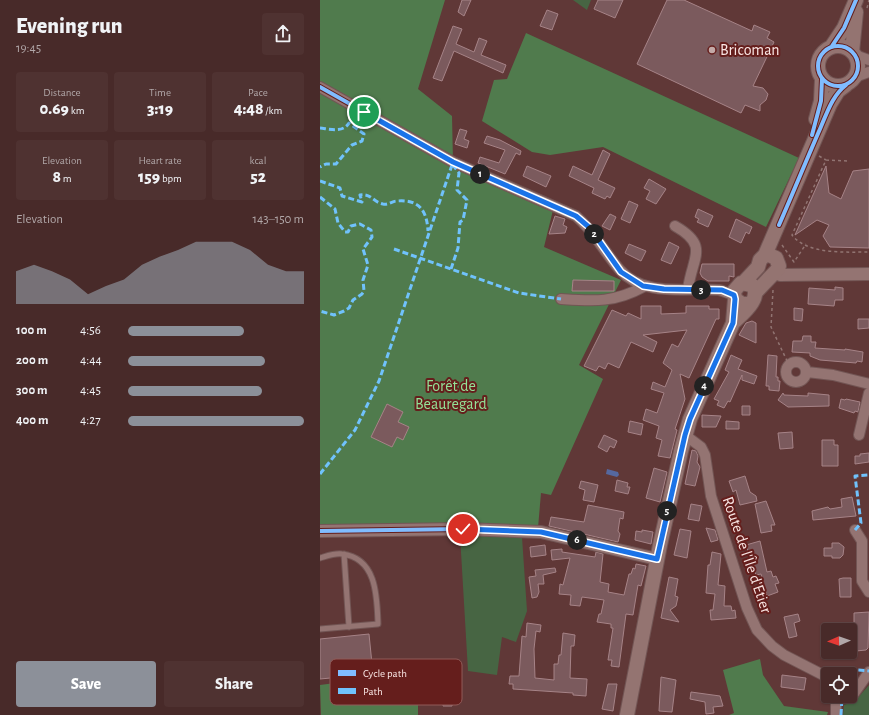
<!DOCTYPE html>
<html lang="en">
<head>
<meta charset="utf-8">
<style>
  :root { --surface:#482a29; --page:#4f3231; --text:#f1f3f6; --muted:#b1a7a8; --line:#604646; --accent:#8c9099 }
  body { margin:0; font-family:"Alegreya Sans",sans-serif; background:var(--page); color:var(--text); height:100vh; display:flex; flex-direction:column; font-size:15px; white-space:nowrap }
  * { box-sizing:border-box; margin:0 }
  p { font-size:13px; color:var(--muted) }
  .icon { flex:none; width:22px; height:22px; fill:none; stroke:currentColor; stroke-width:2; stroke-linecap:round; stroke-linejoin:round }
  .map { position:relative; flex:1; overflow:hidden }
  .side { display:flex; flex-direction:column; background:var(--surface); width:320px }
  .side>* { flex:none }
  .needle { width:26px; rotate:268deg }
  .tools { position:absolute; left:501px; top:623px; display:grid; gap:8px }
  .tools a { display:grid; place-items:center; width:36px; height:36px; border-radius:4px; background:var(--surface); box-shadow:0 1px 3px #0004,0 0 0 1px var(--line); font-size:20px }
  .pin { position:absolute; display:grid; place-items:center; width:34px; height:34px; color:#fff; margin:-17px; border:2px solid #fff; border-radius:50%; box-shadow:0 1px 4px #0007 }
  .km { position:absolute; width:20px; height:20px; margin:-10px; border-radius:50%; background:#222; color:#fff; font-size:11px; line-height:20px; text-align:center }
  .round { display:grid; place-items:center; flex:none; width:42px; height:42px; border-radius:4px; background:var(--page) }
  .overview { display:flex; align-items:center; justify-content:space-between; height:68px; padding:0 16px }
  h1 { font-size:22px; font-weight:800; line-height:30px }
  .stats { display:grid; grid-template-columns:repeat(3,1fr); gap:6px; height:68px; padding:4px 16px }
  .stats div { display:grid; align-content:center; border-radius:4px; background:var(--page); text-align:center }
  .stats b { font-size:17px; font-weight:800 }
  .stats small { font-size:11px; font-weight:400 }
  .stats p { font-size:11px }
  .chart { height:112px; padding:8px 16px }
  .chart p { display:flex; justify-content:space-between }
  .chart svg { width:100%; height:72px; margin-top:4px; fill:var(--accent); opacity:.7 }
  .cta { display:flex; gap:8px; margin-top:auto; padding:8px 16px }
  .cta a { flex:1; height:46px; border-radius:4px; background:var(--accent); color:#fff; font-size:16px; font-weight:800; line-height:46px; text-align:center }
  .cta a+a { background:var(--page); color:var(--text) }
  ul { padding:0 16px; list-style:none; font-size:13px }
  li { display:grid; grid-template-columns:64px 48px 1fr; align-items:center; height:30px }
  li i { height:10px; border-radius:5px; background:var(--accent) }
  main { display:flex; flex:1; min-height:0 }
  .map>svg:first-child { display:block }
</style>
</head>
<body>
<main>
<section class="side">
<div class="overview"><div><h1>Evening run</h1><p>19:45</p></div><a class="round"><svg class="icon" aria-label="share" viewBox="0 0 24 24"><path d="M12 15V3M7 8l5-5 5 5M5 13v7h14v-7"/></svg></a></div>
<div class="stats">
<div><p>Distance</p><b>0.69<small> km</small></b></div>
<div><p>Time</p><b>3:19</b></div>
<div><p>Pace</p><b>4:48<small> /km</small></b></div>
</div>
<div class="stats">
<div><p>Elevation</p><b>8<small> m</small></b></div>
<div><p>Heart rate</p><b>159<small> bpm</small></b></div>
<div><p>kcal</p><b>52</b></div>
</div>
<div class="chart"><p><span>Elevation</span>143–150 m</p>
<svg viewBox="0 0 160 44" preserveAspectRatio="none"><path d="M0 44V24L10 20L20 24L30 29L40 38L50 33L60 29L70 20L80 15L90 11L100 6L110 6L120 6L130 11L140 20L150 24L160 24V44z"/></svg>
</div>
<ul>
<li><b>100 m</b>4:56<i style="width:66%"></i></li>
<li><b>200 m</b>4:44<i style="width:78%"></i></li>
<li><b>300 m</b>4:45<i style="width:76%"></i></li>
<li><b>400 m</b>4:27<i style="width:100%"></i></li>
</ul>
<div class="cta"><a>Save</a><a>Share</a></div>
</section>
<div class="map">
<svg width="549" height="715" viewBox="0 0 549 715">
  <rect width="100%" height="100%" fill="#603837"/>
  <path fill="#476543" d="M253,0H271L267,10Z
    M140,535L202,537L207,611L196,642L182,637L177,675L148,671Z
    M549,685V715H523L524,705L535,701Z"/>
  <path fill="#507b4d" d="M0,0H125L98,89L132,116L133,162L234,206L224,247L301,280L259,365L283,379L231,495L221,493L218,528L202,537L62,535L0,537Z
    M206,33L479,158L446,227L283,147L230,155L212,152L162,121L174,80L187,79Z
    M440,659L443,675L464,706L508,712L507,715H409L414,713L403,670Z
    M98,672V715H1L0,685Z"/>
  <path fill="#55689f" d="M287,469L298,472L299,475L297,477L286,474Z"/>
  <path fill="#7b5a5d" stroke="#a68387" d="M142,0H151L144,16L138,12Z
    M278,0H303L295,18L274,9Z
    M347,0H364L432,31L434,25L450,32L447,38L454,42L433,86L443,88L448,94L446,100L440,105V111L425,105L421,113L317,64Z
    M227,10L238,14L232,30L220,26Z
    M133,26L142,29L136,44L154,52L159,38L167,41L161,55L186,65L183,73L134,51L122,81L113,78Z
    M140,129L147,131L144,139L149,141L147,148L135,144Z
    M167,136L180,140L201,151L200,155L196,153L185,174L158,163L160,157L179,163L185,150L164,143Z
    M283,150L290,154L278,180L295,188L290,198L287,196L285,199L272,193L274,188L249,176L253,166L272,175Z
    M207,166L231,176L226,187L203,176Z
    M506,166L509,193L521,199L533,171L549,169V248L510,247L503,236L509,225L497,220L475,235Z
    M329,179L346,189L336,204L326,199L330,191L324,188Z
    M309,201L318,205L310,223L301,219Z
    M378,209L393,216L388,227L377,222L379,219L375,217Z
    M290,214L296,217L290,230L282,226Z
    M235,216L245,219L243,225L247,227L245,233L229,234Z
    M416,219L432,227L429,234L426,232L421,243L409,237Z
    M349,242L359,247L351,264L341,260Z
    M309,244L326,251L321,261L305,253Z
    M382,264H414V277L409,276V281H388L382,277L380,273Z
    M253,280L294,281V291H252Z
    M515,287L523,288V300H515L514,306L488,304L489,288L515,290Z
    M321,306H341V314L366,313V306H389V309H399V319H396L369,378L360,374L365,399L355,429L357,430L350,458L338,456L342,440L336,438L339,426L323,420L326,409L337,413L344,393L331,389L333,382L345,387L352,370L343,363L352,344L358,347L367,330L323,335L337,342L333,352L311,342L299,368L288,363L285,369L279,366L276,371L264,366L292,310L306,316L308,313L321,319Z
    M474,308L483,309L482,321L474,320Z
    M538,319H549V328L538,329Z
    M432,321L436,323V343L419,335L426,323Z
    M483,336H491V342H496L495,348L525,350V349L543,352L542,362L537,361L536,363L500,360L490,356V353L472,352L473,341H482Z
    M411,355L422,360L418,369L437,376L434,384L422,380V375L410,402L408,401L404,408L397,405L399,401L394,399L409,372L405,370Z
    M448,355L457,356L456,377H458V381H460L459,391L449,390V386H446Z
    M463,393L464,395L488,396V393L509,395V406L468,407L458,400Z
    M521,399L525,400L526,399L540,402L538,412L535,411L534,413L519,408Z
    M67,404L83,412L78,422L89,427L83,440L77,437L72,447L51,437Z
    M422,406H430V415H422Z
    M382,415L401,416L396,427H382Z
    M310,421L323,424L321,435L308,432Z
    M406,421L419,422V429H406Z
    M472,432L473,448L460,449L458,433Z
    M284,435L297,441L294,448L290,446L287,452L278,447Z
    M502,440H514V445H518V466H502Z
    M372,450L376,451L378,456L377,462L380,467L375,486L365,484Z
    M549,453V462L535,464V456H540V454Z
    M334,468L347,472L340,502L326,498Z
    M425,476L430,492L436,496L437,501L420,505L416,490L413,492L409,481Z
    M297,480L308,483L307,487H310L308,494L295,491Z
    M261,481L278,485L274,502L263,500L265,490L259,488Z
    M532,497L536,516L493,520L492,511L508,507L510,509L522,507L521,499Z
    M446,501L455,525H451L452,531L441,533L435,504Z
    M371,504L382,506L379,521L368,519Z
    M268,505L304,512L303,519L300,518L298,531L300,534L298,542L229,526L231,517L264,522Z
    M386,528L395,530L398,540L391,542Z
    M360,529L371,531L367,558L354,555Z
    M322,530L333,532L331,544L315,540L316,531L322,532Z
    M440,541L447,572L451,571L453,577L456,576L459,583L455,584L458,592L447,596L441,574L436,575L426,545Z
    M512,543H519L524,547L523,555L520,558H512V556H504V548H512Z
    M225,545L226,555L211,557L210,547Z
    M242,549V552L275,557L276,552L283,554L280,582L289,584L288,592L304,595L309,574H311L313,568L315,569L316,564L326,566L321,586L318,585L313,615L306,614L299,667L291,666L292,660H288L293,628H291V624L277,622L279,614H281L284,600L262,597L260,606L250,605L251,595L239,594L240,584L243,585L250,558L232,560L231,550Z
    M392,552L401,554L398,585L405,586L404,606H411L412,611L415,610L416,618L391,620L390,610H393L395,594L386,593L388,565H390Z
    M235,568L236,572L223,575L224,584H218L219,592L217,597L212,598L209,577L216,576L215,570Z
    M349,577L358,579L355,596L358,597L356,606L350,610L359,622L341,618Z
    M523,578H531V597H520L519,579Z
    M549,612L548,648L546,650L536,651L535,632H531V625L534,624V613Z
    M478,614L480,621L474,623L477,636L469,638L464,617Z
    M207,623L221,625L220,632L216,631L214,649L215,678L234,680V664H238L239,655H241L243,633L255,635L254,646H251L250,678L267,679L266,696L253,695V693L193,689V684H189L190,676H199L202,636L206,637Z
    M49,634L53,674L0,679V639Z
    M462,675L486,678L484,690L461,687Z
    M341,677L356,680L352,712L339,711Z
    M288,684H297L293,711L282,709Z
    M125,687L139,690L138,699H133L132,706H123Z
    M371,692L400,696L403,706L393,707L394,713L386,714L385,702L370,699Z"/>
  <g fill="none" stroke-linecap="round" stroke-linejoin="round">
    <g stroke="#725554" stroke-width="7">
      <path id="service" d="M24,554L29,627
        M0,558C7,556 15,553 22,554C57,558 57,597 58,624L0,629"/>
    </g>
    <g stroke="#725554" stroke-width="12">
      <path id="minor" d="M535,55L549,60
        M535,77L549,72
        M0,87L133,162L256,216C275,232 284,252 300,270C325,298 367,287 399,290C404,291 409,294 414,295
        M355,226C390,246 372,257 368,289
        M241,299C273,301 294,303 323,287
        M466 372a10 10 0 1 1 20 0a10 10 0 1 1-20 0Z
        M487,372L513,375L549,384
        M365,435L381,447L385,455L391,496L427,608L437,630L452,646L464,655L503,675L508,681
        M539,435L549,393
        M535,530L542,541V581L549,592
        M530,696L533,695L549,672
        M516,715V696"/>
    </g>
    <g stroke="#725554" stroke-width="14">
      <path id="tertiary" d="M456,273L460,275L549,274
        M0,531L143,529L221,532L337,559"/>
    </g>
    <g stroke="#725554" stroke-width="16">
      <path id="secondary" d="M498 66a20 20 0 1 1 40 0a20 20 0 1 1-40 0Z
        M512,46L524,28L536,0
        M532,52L536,12
        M496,119L501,101L502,79
        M424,282L438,267L440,260L445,255L510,104L518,91L526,85
        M436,292L458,269L459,266L456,258L449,255H445
        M413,323C422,314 443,298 432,285L421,283L414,291L415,299L422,304H430
        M307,715L340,545L361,451L370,419L413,323L415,299"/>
    </g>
    <path stroke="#917472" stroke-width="1.5" stroke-dasharray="3 3" stroke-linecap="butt" d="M547,8L549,0
      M499,156L506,160
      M527,161L506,160L472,235C487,255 527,252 549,252
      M462,245L474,262L486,244
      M453,290L451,327L469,365"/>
    <use href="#service" stroke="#947472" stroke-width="5"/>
    <use href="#minor" stroke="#947472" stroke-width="10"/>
    <use href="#tertiary" stroke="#947472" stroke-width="12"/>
    <use href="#secondary" stroke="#947471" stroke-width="14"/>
    <path stroke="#70c2fc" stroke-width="3" stroke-dasharray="6 3" stroke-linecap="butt" d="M0,128C10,129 23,133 29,123L44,134L42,141L32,145L16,164H6L0,167
      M0,181L20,188L22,196L42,202L40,195C51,193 53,202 63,204C69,205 72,201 77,201C100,199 107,212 108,231
      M0,197L15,209L18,223L25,232H28L31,226L40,224L51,230L52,237L43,249L48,265L43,280L44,291L42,294L33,300L29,308L24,311L14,315L0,311
      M74,249L199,293L241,299
      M131,269L138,248L140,222L143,220L147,200L137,190L139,173L132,164
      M0,474L35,430L59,381L133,162
      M535,530L541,523L535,476L549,475
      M503,675C517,669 534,669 549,671
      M521,715L522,698"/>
    <g stroke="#651e1c" stroke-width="6">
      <path id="cycleway" d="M498 66a20 20 0 1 1 40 0a20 20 0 1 1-40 0Z
        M512,46L524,28L536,0
        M0,87L133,162L256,216C275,232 284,252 300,270C325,298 367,287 399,290C404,291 409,294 414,295
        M492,135L501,101L502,79
        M459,225C473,193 486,161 500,129C507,113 512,96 526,85
        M0,531L143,529L221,532L337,559"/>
    </g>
    <use href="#cycleway" stroke="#80bcff" stroke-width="4"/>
  </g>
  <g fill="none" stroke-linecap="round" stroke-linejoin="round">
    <g stroke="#fff" stroke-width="8">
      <path id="route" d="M44,112L133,162L256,216L270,228L301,272L323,286L344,289L402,290L414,295L415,299L413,323L370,419L365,435L337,559L221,532L143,529"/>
    </g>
    <use href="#route" stroke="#1a73e8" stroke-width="5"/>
  </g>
  <circle fill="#c3a9a7" stroke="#651e1c" stroke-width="1.5" cx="392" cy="50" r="4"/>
  <g text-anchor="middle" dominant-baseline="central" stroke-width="4" stroke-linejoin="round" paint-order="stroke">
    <g font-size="16" fill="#f9e6e4" stroke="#651e1c" text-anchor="start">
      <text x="400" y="50">Bricoman</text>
    </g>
    <g font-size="16" fill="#93e197" stroke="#651e1c">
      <text x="131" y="386">Forêt de<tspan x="131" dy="18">Beauregard</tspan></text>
    </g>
    <g font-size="16" fill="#f9e6e4" stroke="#651e1c">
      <text transform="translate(427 555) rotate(71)">Route de l'Île d'Etier</text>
    </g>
  </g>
  <rect x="10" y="659" width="132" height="46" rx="6" fill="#651e1c" stroke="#915a58" stroke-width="1"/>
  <rect x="18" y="670" width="18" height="6" fill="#80bcff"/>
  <rect x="18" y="688" width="18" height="6" fill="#70c2fc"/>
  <g font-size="11" fill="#f9e6e4">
    <text x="43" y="677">Cycle path</text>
    <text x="43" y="695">Path</text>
  </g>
</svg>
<div class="tools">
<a><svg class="needle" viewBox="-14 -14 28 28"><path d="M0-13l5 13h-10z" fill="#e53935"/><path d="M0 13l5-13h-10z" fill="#b1a7a8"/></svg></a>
<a><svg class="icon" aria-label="locate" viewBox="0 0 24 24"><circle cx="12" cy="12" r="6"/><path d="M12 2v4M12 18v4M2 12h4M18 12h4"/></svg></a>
</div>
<div class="pin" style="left:44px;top:112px;background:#1e9e55"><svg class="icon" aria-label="arrive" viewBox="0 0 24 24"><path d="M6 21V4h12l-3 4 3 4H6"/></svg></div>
<div class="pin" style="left:143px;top:529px;background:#d93025"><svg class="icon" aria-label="check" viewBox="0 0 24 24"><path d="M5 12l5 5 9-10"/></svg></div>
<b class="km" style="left:160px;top:174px">1</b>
<b class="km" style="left:274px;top:234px">2</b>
<b class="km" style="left:381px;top:290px">3</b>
<b class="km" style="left:384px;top:386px">4</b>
<b class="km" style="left:347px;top:511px">5</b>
<b class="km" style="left:257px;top:540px">6</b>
</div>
</main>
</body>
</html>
